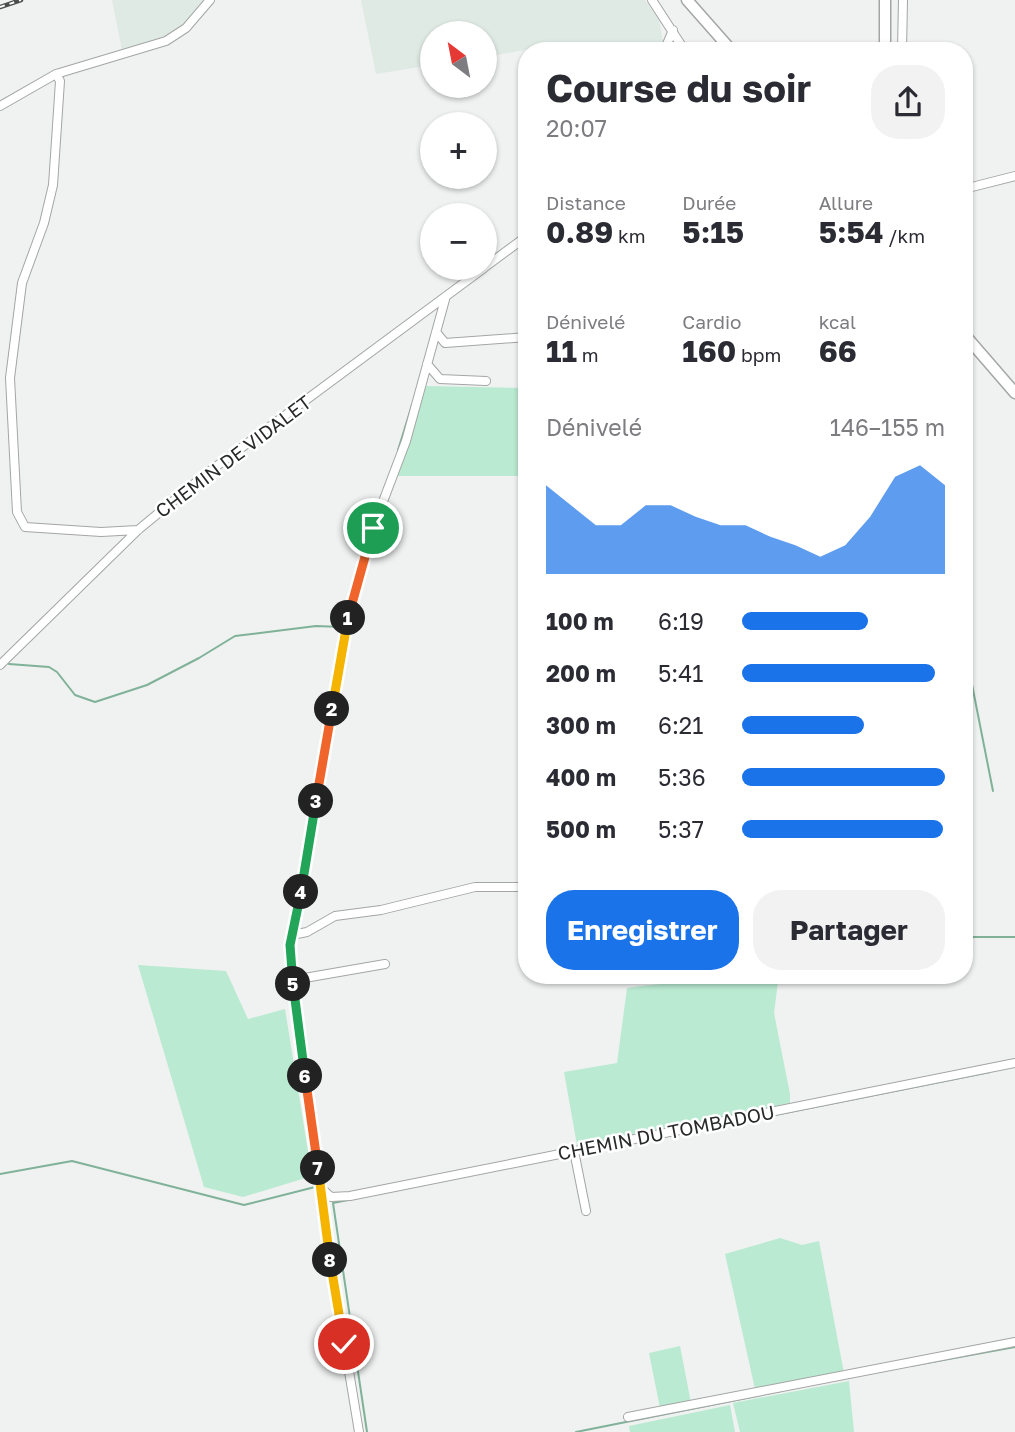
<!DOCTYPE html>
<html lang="fr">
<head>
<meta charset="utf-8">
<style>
  :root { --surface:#fff; --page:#f2f2f3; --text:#2b2b33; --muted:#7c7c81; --accent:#1a73e8 }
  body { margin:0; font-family:"Golos Text",sans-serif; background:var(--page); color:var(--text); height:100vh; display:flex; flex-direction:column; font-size:26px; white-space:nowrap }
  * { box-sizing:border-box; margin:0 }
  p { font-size:23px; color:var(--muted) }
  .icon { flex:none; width:38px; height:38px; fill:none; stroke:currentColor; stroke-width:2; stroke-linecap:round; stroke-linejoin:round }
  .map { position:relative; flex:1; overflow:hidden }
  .details { position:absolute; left:518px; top:42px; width:455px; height:942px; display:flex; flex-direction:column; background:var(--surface); border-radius:28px; box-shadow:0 2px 5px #0004 }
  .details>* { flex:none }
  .needle { width:46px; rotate:328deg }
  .tools { position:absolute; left:420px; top:21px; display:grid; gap:14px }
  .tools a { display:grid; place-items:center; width:77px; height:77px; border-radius:50%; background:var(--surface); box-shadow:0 2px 5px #0004; font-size:35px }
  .pin { position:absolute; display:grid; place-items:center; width:60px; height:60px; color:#fff; margin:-30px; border:4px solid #fff; border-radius:50%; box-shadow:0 2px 7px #0007 }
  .km { position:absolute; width:35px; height:35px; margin:-18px; border-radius:50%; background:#222; color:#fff; font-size:19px; line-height:35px; text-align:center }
  .round { display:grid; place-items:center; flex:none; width:74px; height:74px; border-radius:28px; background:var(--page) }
  .head { display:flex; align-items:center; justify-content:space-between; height:119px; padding:0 28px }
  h1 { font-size:38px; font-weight:700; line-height:52px }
  .figures { display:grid; grid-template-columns:repeat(3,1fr); gap:10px; height:119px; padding:7px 28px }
  .figures div { display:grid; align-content:center }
  .figures b { font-size:30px; font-weight:700 }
  .figures small { font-size:19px; font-weight:400 }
  .figures p { font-size:19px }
  .chart { height:196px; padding:14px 28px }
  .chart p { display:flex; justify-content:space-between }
  .chart svg { width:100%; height:126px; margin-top:7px; fill:var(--accent); opacity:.7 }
  .cta { display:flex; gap:14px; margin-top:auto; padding:14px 28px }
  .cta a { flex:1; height:80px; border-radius:28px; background:var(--accent); color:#fff; font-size:28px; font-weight:700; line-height:80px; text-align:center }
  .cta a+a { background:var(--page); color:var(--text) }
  ul { padding:0 28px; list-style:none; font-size:23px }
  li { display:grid; grid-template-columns:112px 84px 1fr; align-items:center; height:52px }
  li i { height:18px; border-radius:9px; background:var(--accent) }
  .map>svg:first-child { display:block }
</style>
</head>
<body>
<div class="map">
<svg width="1015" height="1432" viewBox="0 0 1015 1432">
  <rect width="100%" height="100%" fill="#eff2f1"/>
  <path fill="#dfeae4" d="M112,0H204L183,28L143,46L122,50Z
    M361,0H645L659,20L663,41L659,51H537L536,48L485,57V33H432V65L376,74Z"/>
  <path fill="#baead2" d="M426,386L524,388L527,402V484L524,476H398Z
    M138,965L226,971L248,1019L285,1009L312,1176L243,1197L204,1187Z
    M773,977L778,982L774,1013L790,1094V1103L577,1145L564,1072L617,1063L627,988C675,981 724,982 773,977Z
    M780,1238L802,1245L819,1241L844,1373L755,1389L725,1254Z
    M680,1346L691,1403L660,1408L649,1353Z
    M849,1381L854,1432H740L733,1403Z
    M730,1405L735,1432H630L629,1426Z"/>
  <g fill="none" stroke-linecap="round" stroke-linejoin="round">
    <path stroke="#80b199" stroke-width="2" d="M398,450L412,405
      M357,573L369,527
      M964,644L993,791
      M9,664L49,667L57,672L75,695L95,702L147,685L199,658L235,636L316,626L342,627
      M964,937H1015
      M755,1119L990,1072
      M0,1174L72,1161L244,1205L315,1187
      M348,1200L333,1203L367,1432
      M910,1366L1015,1347
      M576,1432L781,1391"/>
    <g stroke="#a3a6a4" stroke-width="10">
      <path id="minor" d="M652,0L685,51
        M664,51L673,30
        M902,51L903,0
        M56,74L60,81L53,185L44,223L22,283L10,378L17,512L25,527L101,532L138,530
        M0,106L56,74L166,41L186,28L210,0
        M964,189L1015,176
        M485,267L527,236
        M436,332L445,343L527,337
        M427,364L440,379L486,381
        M0,665L138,530L206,474L484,268
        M292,935L307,932L335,916L381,910L475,887H527
        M293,980L385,964
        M574,1151L586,1211
        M321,1188L331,1197L350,1196L1015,1063
        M628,1417L1015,1342
        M359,1432L330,1256L290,966V945L347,622L373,528L406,441L446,296"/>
    </g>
    <g stroke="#a3a6a4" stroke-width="13">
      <path id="major" d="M687,0L732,51
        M885,51V0
        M964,334L1015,393"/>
    </g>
    <use href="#minor" stroke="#fff" stroke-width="8"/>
    <use href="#major" stroke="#fff" stroke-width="10"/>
    <g stroke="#4c4d4d" stroke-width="4.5">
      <path id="rail" d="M0,7L21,0"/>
    </g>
    <use href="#rail" stroke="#fff" stroke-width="2" stroke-dasharray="5" stroke-linecap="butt"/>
  </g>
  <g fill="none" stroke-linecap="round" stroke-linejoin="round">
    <g stroke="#fff" stroke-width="14">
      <path id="split-1" d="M348,618L373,528"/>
    </g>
    <g stroke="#fff" stroke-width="14">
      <path id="split-2" d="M332,709L348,618"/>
    </g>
    <g stroke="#fff" stroke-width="14">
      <path id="split-3" d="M316,801L332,709"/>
    </g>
    <g stroke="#fff" stroke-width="14">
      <path id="split-4" d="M301,892L316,801"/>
    </g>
    <g stroke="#fff" stroke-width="14">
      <path id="split-5" d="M293,984L290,945L301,892"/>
    </g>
    <g stroke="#fff" stroke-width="14">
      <path id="split-6" d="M293,984L305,1076"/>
    </g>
    <g stroke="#fff" stroke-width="14">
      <path id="split-7" d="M305,1076L318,1168"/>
    </g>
    <g stroke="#fff" stroke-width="14">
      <path id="split-8" d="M318,1168L330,1260"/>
    </g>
    <g stroke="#fff" stroke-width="14">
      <path id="split-9" d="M330,1260L344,1344"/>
    </g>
    <use href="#split-1" stroke="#f0652b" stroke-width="9"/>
    <use href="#split-2" stroke="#f5b400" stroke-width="9"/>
    <use href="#split-3" stroke="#f0652b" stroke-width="9"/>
    <use href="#split-4" stroke="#22a559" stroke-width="9"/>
    <use href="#split-5" stroke="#22a559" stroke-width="9"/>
    <use href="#split-6" stroke="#22a559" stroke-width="9"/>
    <use href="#split-7" stroke="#f0652b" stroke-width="9"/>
    <use href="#split-8" stroke="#f5b400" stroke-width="9"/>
    <use href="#split-9" stroke="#f5b400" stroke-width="9"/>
  </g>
  <g text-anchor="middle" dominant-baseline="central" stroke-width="5" stroke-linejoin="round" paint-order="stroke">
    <g font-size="19" fill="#282929" stroke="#fff">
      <text transform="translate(233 456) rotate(-37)">CHEMIN DE VIDALET</text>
      <text transform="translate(666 1132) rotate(-11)">CHEMIN DU TOMBADOU</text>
    </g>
  </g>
</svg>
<div class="tools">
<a><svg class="needle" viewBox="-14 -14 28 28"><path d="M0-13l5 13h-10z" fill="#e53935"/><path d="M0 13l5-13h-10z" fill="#7c7c81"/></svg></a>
<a>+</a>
<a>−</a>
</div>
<div class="pin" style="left:373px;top:528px;background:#1e9e55"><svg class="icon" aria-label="arrive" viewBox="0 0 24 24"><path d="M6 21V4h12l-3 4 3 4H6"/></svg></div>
<div class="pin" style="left:344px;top:1344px;background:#d93025"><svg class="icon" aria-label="check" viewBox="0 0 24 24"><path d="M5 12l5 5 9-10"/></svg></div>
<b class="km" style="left:348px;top:618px">1</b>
<b class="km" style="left:332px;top:709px">2</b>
<b class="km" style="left:316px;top:801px">3</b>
<b class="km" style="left:301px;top:892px">4</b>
<b class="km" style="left:293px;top:984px">5</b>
<b class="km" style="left:305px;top:1076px">6</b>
<b class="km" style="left:318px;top:1168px">7</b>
<b class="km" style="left:330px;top:1260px">8</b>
<section class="details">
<div class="head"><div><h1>Course du soir</h1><p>20:07</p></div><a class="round"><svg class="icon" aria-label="share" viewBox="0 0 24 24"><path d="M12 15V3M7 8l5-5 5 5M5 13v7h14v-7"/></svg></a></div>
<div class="figures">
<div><p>Distance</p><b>0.89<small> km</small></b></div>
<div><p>Durée</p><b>5:15</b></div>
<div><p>Allure</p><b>5:54<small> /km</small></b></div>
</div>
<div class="figures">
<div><p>Dénivelé</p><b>11<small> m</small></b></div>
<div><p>Cardio</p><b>160<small> bpm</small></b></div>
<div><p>kcal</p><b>66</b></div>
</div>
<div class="chart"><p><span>Dénivelé</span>146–155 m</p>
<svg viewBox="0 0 160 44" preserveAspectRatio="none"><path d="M0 44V13L10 20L20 27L30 27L40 20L50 20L60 24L70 27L80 27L90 31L100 34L110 38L120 34L130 24L140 10L150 6L160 13V44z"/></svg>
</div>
<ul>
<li><b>100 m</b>6:19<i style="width:62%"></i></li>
<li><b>200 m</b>5:41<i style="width:95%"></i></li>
<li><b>300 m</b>6:21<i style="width:60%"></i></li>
<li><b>400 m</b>5:36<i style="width:100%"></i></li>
<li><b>500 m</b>5:37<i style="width:99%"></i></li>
</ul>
<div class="cta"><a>Enregistrer</a><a>Partager</a></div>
</section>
</div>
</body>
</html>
